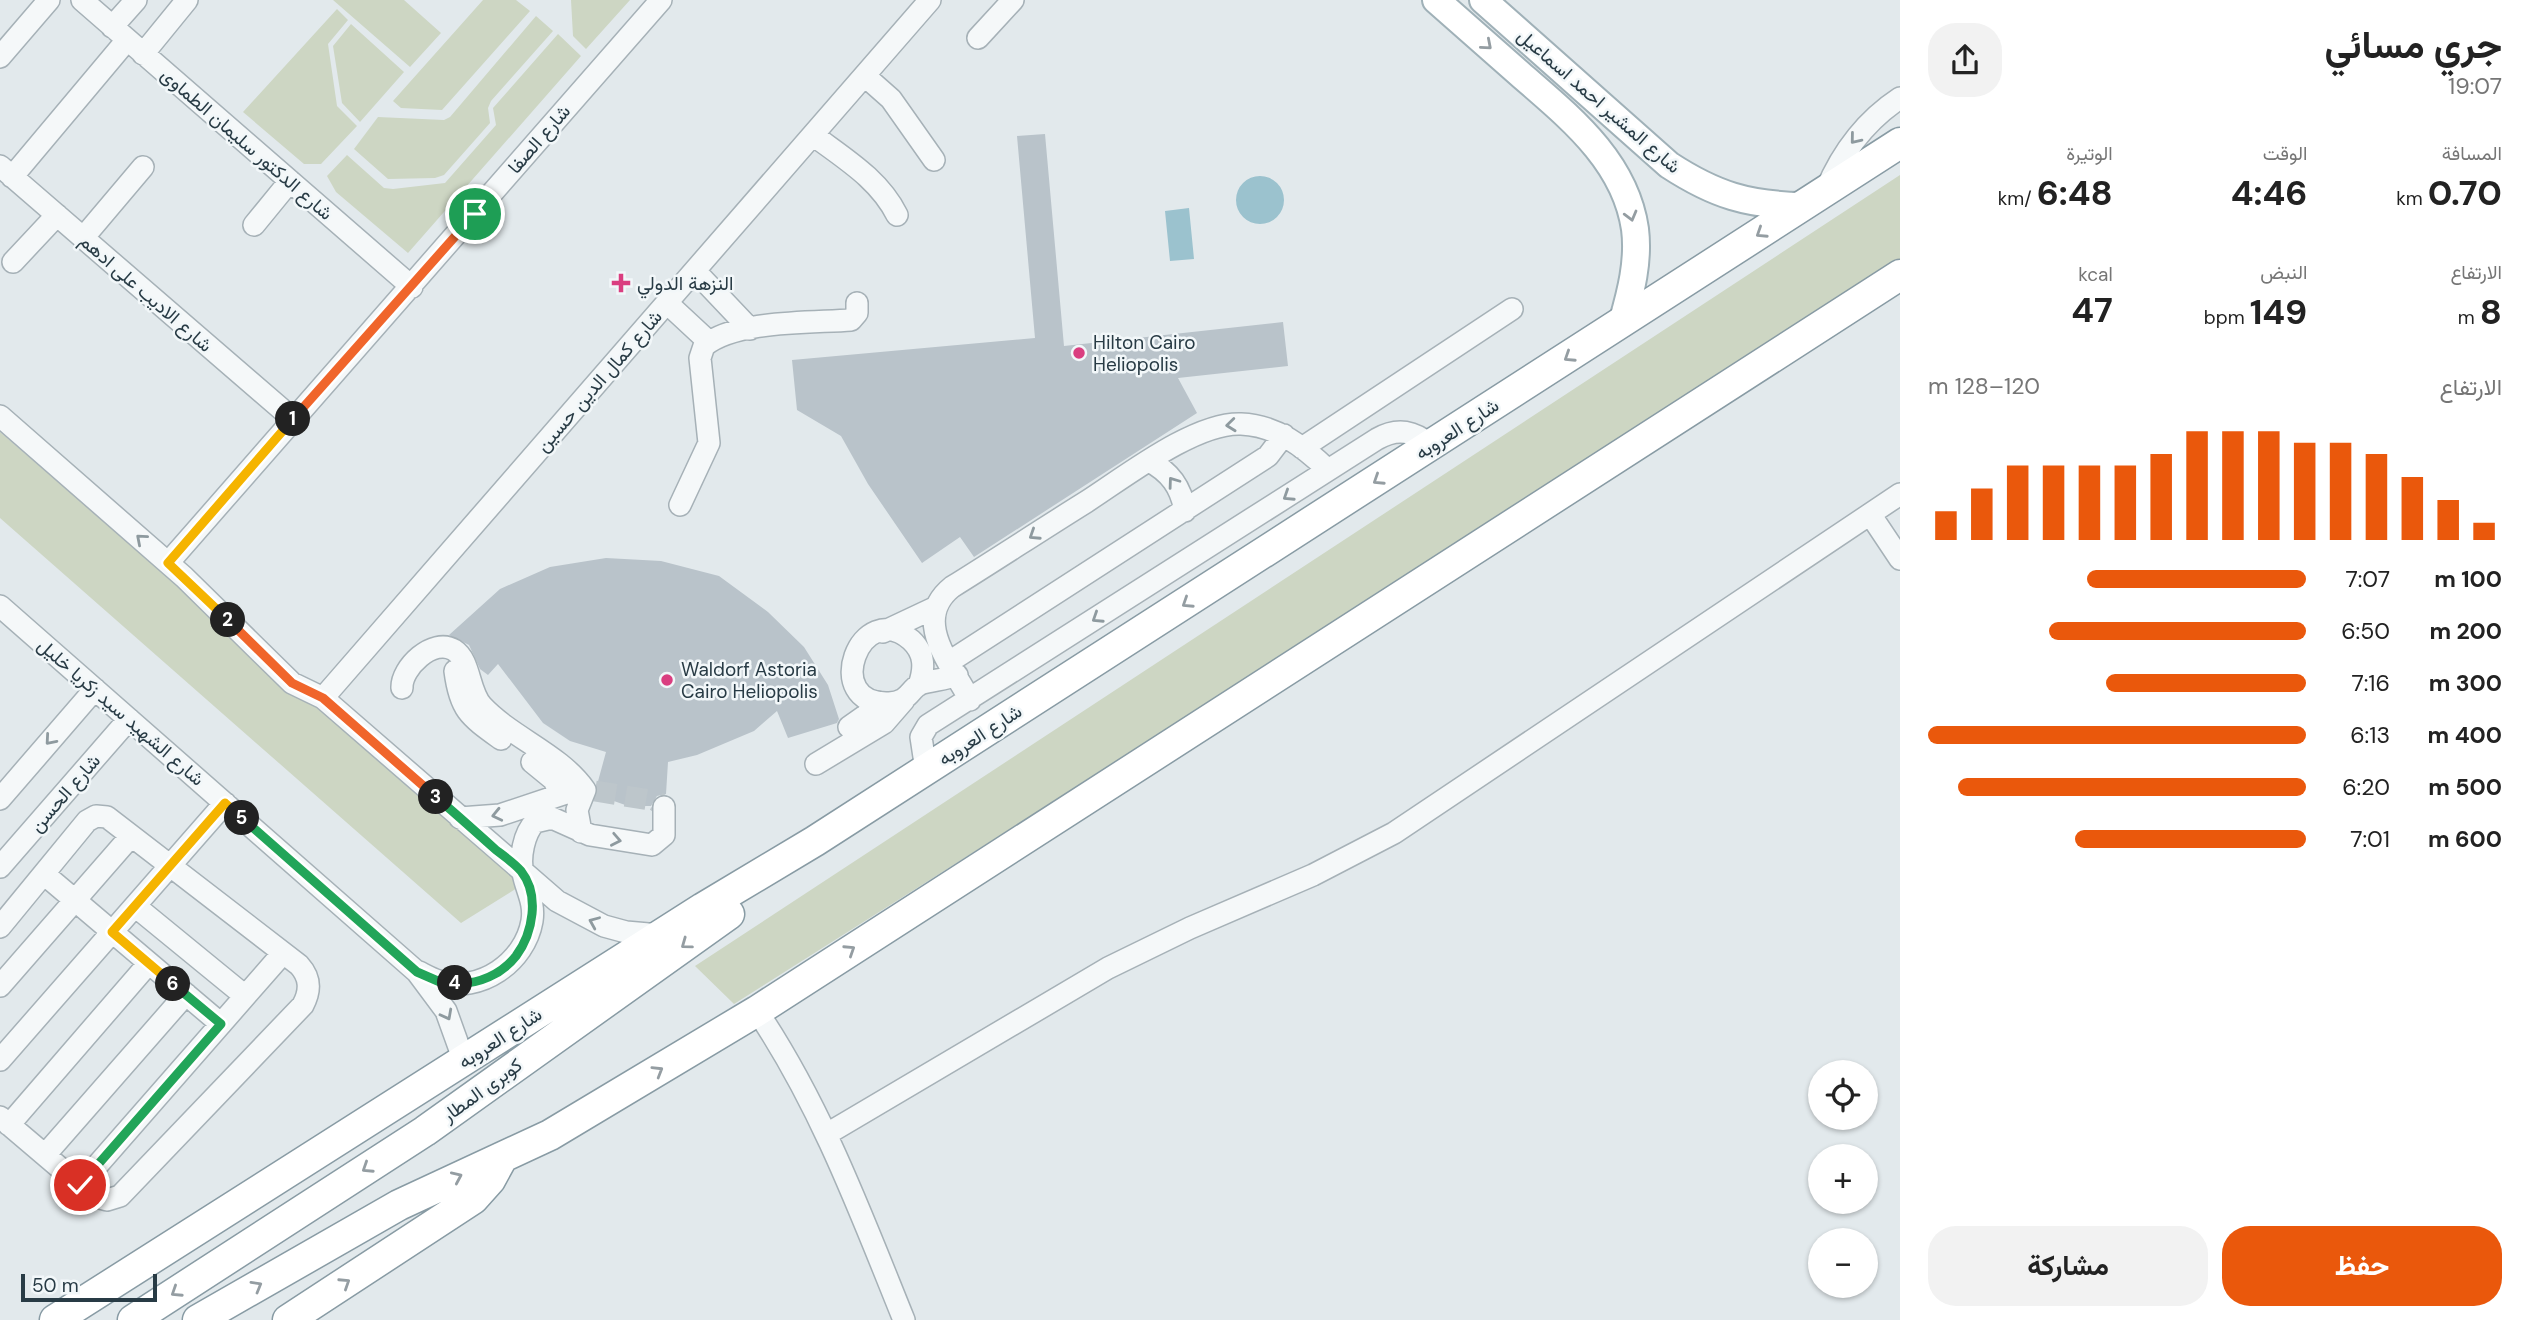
<!DOCTYPE html>
<html lang="ar">
<head>
<meta charset="utf-8">
<style>
  :root { --surface:#fff; --page:#f2f2f2; --text:#222; --muted:#767676; --accent:#ea580c }
  body { margin:0; font-family:"DM Sans",Vazirmatn,sans-serif; background:var(--page); color:var(--text); direction:rtl; height:100vh; display:flex; flex-direction:column; font-size:26px; white-space:nowrap }
  * { box-sizing:border-box; margin:0 }
  p { font-size:23px; color:var(--muted) }
  .icon { flex:none; width:38px; height:38px; fill:none; stroke:currentColor; stroke-width:2; stroke-linecap:round; stroke-linejoin:round }
  .map { position:relative; flex:1; overflow:hidden; direction:ltr }
  .side { display:flex; flex-direction:column; background:var(--surface); width:630px }
  .side>* { flex:none }
  .controls { position:absolute; left:1808px; top:1060px; display:grid; gap:14px }
  .controls a { display:grid; place-items:center; width:70px; height:70px; border-radius:50%; background:var(--surface); box-shadow:0 2px 5px #0004; font-size:35px }
  .scale { position:absolute; left:21px; bottom:18px; width:136px; box-sizing:border-box; padding-left:7px; border:4px solid #283b45; border-top:0; font-size:19px; line-height:24px; white-space:nowrap; color:#283b45; -webkit-text-stroke:5px #f2f7f9; paint-order:stroke }
  .pin { position:absolute; display:grid; place-items:center; width:60px; height:60px; color:#fff; margin:-30px; border:4px solid #fff; border-radius:50%; box-shadow:0 2px 7px #0007 }
  .km { position:absolute; width:35px; height:35px; margin:-18px; border-radius:50%; background:#222; color:#fff; font-size:19px; line-height:35px; text-align:center }
  .round { display:grid; place-items:center; flex:none; width:74px; height:74px; border-radius:28px; background:var(--page) }
  .head { display:flex; align-items:center; justify-content:space-between; height:119px; padding:0 28px }
  h1 { font-size:38px; font-weight:700; line-height:52px }
  .stats { display:grid; grid-template-columns:repeat(3,1fr); gap:10px; height:119px; padding:7px 28px }
  .stats div { display:grid; align-content:center }
  .stats b { font-size:35px; font-weight:700 }
  .stats small { font-size:19px; font-weight:400 }
  .stats p { font-size:19px }
  .chart { height:196px; padding:14px 28px }
  .chart p { display:flex; justify-content:space-between }
  .chart svg { width:100%; height:126px; margin-top:7px; stroke:var(--accent); stroke-width:6 }
  .cta { display:flex; gap:14px; margin-top:auto; padding:14px 28px }
  .cta a { flex:1; height:80px; border-radius:28px; background:var(--accent); color:#fff; font-size:28px; font-weight:700; line-height:80px; text-align:center }
  .cta a+a { background:var(--page); color:var(--text) }
  ul { padding:0 28px; list-style:none; font-size:23px }
  li { display:grid; grid-template-columns:112px 84px 1fr; align-items:center; height:52px }
  li i { height:18px; border-radius:9px; background:var(--accent) }
  main { display:flex; flex:1; min-height:0 }
  .map>svg:first-child { display:block }
</style>
</head>
<body>
<main>
<section class="side">
<div class="head"><div><h1>جري مسائي</h1><p>19:07</p></div><a class="round"><svg class="icon" aria-label="share" viewBox="0 0 24 24"><path d="M12 15V3M7 8l5-5 5 5M5 13v7h14v-7"/></svg></a></div>
<div class="stats">
<div><p>المسافة</p><b>0.70<small> km</small></b></div>
<div><p>الوقت</p><b>4:46</b></div>
<div><p>الوتيرة</p><b>6:48<small> /km</small></b></div>
</div>
<div class="stats">
<div><p>الارتفاع</p><b>8<small> m</small></b></div>
<div><p>النبض</p><b>149<small> bpm</small></b></div>
<div><p>kcal</p><b>47</b></div>
</div>
<div class="chart"><p><span>الارتفاع</span>120–128 m</p>
<svg viewBox="0 0 160 44" preserveAspectRatio="none"><path d="M5 44V34M15 44V26M25 44V18M35 44V18M45 44V18M55 44V18M65 44V14M75 44V6M85 44V6M95 44V6M105 44V10M115 44V10M125 44V14M135 44V22M145 44V30M155 44V38"/></svg>
</div>
<ul>
<li><b>100 m</b>7:07<i style="width:58%"></i></li>
<li><b>200 m</b>6:50<i style="width:68%"></i></li>
<li><b>300 m</b>7:16<i style="width:53%"></i></li>
<li><b>400 m</b>6:13<i style="width:100%"></i></li>
<li><b>500 m</b>6:20<i style="width:92%"></i></li>
<li><b>600 m</b>7:01<i style="width:61%"></i></li>
</ul>
<div class="cta"><a>حفظ</a><a>مشاركة</a></div>
</section>
<div class="map">
<svg width="1900" height="1320" viewBox="0 0 1900 1320">
  <rect width="100%" height="100%" fill="#e2e9ec"/>
  <path fill="#cdd6c3" d="M333,0H404L441,33L410,67Z
    M483,0H516L530,11L442,110L401,108L393,101Z
    M571,0H630L586,49L573,36Z
    M337,9L348,20L328,44L337,106L357,126L321,164H304L243,112Z
    M536,16L553,31L491,101L488,108L490,123L444,175L435,178L388,179L354,149L378,117L444,120L450,117Z
    M351,24L404,72L360,122L342,103L333,46Z
    M558,34L581,56L408,253L336,192L327,176L347,155L384,188L393,189L445,183L496,125L493,108Z
    M1900,175V260L1737,368L734,1004L695,966Z
    M0,432L525,883L461,923L0,518Z"/>
  <path fill="#9bc2ce" d="M1236 200a24 24 0 1 1 48 0a24 24 0 1 1-48 0Z
    M1189,208L1194,259L1170,261L1165,211Z"/>
  <path fill="#b9c3ca" d="M1045,134L1064,346L1283,322L1288,366L1178,378L1197,413L974,557L960,537L922,563L868,484L841,436L797,410L792,360L1035,338L1017,136Z
    M606,558L661,561L719,576L768,612L804,647L828,685L839,719L837,723L788,738L777,711L754,731L697,755L668,762L666,794L657,796L651,806H628L597,795V785L606,752L570,741L543,723L498,664L488,675L480,669L469,645L449,635L500,589L550,567Z"/>
  <g fill="none" stroke-linecap="round" stroke-linejoin="round">
    <path stroke="#bdc6cb" stroke-width="21" stroke-dasharray="21 10" stroke-linecap="butt" d="M595,791L656,801L664,807"/>
    <g stroke="#a6b1b7" stroke-width="24">
      <path id="minor" d="M82,0L412,287
        M112,27L136,0
        M978,38L1013,0
        M143,54L187,0
        M0,57L49,0
        M865,76L891,99L934,160
        M813,135C845,159 879,179 897,215
        M0,166L293,419
        M12,177L127,40
        M1826,190C1842,152 1865,121 1900,98
        M254,225L290,181
        M83,238L143,167
        M13,262L57,215
        M695,271L750,329
        M667,303L709,342
        M0,416L184,577L292,683L323,698L557,901L604,926L626,932L660,935
        M1302,448L1512,309
        M1149,461C1170,472 1181,487 1185,511
        M680,505L709,443L700,358L704,346C735,320 811,323 851,320L857,313V303
        M1870,514L1900,559
        M168,563L661,0
        M0,606L417,972L446,1011L464,1061
        M883,632L934,608
        M949,662L1268,456L1284,435
        M455,671C460,710 469,716 501,739
        M919,685C925,668 925,653 911,640C860,596 820,706 889,703C909,702 909,690 920,684C931,680 945,680 957,675
        M402,688C401,668 433,637 454,650C471,661 468,691 482,706C512,738 560,754 585,790L577,810L581,832
        M323,698L930,0
        M970,700C951,664 911,620 952,587C997,559 1041,530 1086,502C1125,477 1195,422 1241,424C1276,425 1304,447 1328,470
        M849,727L866,715L878,702
        M532,762L554,780L560,794
        M816,764L884,723L904,700
        M926,770L921,737L928,725L1377,439C1398,427 1414,431 1432,446
        M0,799L95,689
        M460,818L500,815L572,791
        M0,867L129,719
        M44,874L221,1024
        M135,906L245,996
        M0,927L87,821L96,816L107,817L299,965C310,977 311,990 303,1005L120,1196L107,1200L93,1196L0,1117
        M419,972C425,975 432,979 439,981C480,994 525,962 532,921C535,902 526,890 523,873C519,858 524,833 535,822L552,818L590,835L652,845L664,835V807
        M0,986L131,836
        M757,1011C821,1106 861,1214 904,1320
        M0,1060L225,803
        M9,1125L149,963
        M827,1134L1108,968L1190,928L1313,875L1394,833L1900,494
        M45,1155L186,994
        M80,1185L283,953"/>
    </g>
    <g stroke="#a0b1b8" stroke-width="30">
      <path id="major" d="M1436,0C1464,25 1492,49 1520,74C1568,116 1625,160 1635,229C1639,261 1631,292 1622,323
        M1483,0L1669,165C1715,195 1748,205 1803,206"/>
    </g>
    <g stroke="#889ba4" stroke-width="33">
      <path id="highway" d="M55,1320L703,908L815,841L1900,143
        M133,1320L425,1131L729,914
        M198,1320L399,1205L550,1135L757,1011L1900,275
        M288,1320L473,1199L490,1180L502,1158"/>
    </g>
    <use href="#minor" stroke="#f5f8f9" stroke-width="21"/>
    <use href="#major" stroke="#fff" stroke-width="26"/>
    <use href="#highway" stroke="#fff" stroke-width="30"/>
  </g>
  <defs><path id="oneway-chevron" d="M-2-3.5L2.5 0L-2 3.5" fill="none" stroke-width="1.6" stroke-linecap="round" stroke-linejoin="round" transform="scale(1.75)"/></defs>
  <g stroke="#949da2">
    <use href="#oneway-chevron" transform="translate(1487 45) rotate(41)"/>
    <use href="#oneway-chevron" transform="translate(1631 216) rotate(75)"/>
    <use href="#oneway-chevron" transform="translate(1761 233) rotate(147)"/>
    <use href="#oneway-chevron" transform="translate(1569 357) rotate(147)"/>
    <use href="#oneway-chevron" transform="translate(1378 480) rotate(147)"/>
    <use href="#oneway-chevron" transform="translate(1187 603) rotate(147)"/>
    <use href="#oneway-chevron" transform="translate(686 944) rotate(144)"/>
    <use href="#oneway-chevron" transform="translate(850 950) rotate(-33)"/>
    <use href="#oneway-chevron" transform="translate(658 1071) rotate(-31)"/>
    <use href="#oneway-chevron" transform="translate(367 1168) rotate(147)"/>
    <use href="#oneway-chevron" transform="translate(457 1177) rotate(-24)"/>
    <use href="#oneway-chevron" transform="translate(345 1283) rotate(-33)"/>
    <use href="#oneway-chevron" transform="translate(257 1286) rotate(-30)"/>
    <use href="#oneway-chevron" transform="translate(176 1292) rotate(147)"/>
  </g>
  <g stroke="#8e9a9f">
    <use href="#oneway-chevron" transform="translate(1855 139) rotate(129)"/>
    <use href="#oneway-chevron" transform="translate(1231 425) rotate(174)"/>
    <use href="#oneway-chevron" transform="translate(1173 482) rotate(-126)"/>
    <use href="#oneway-chevron" transform="translate(1288 496) rotate(147)"/>
    <use href="#oneway-chevron" transform="translate(1034 535) rotate(147)"/>
    <use href="#oneway-chevron" transform="translate(141 539) rotate(-139)"/>
    <use href="#oneway-chevron" transform="translate(1097 618) rotate(147)"/>
    <use href="#oneway-chevron" transform="translate(50 740) rotate(131)"/>
    <use href="#oneway-chevron" transform="translate(497 815) rotate(167)"/>
    <use href="#oneway-chevron" transform="translate(616 840) rotate(11)"/>
    <use href="#oneway-chevron" transform="translate(594 922) rotate(-157)"/>
    <use href="#oneway-chevron" transform="translate(447 1015) rotate(62)"/>
  </g>
  <g fill="none" stroke-linecap="round" stroke-linejoin="round">
    <g stroke="#fff" stroke-width="14">
      <path id="split-1" d="M293,419L475,214"/>
    </g>
    <g stroke="#fff" stroke-width="14">
      <path id="split-2" d="M228,620L168,563L293,419"/>
    </g>
    <g stroke="#fff" stroke-width="14">
      <path id="split-3" d="M228,620L292,683L323,698L436,797"/>
    </g>
    <g stroke="#fff" stroke-width="14">
      <path id="split-4" d="M436,797C456,814 476,832 496,850C504,856 514,863 521,871C540,895 533,933 516,956C502,974 478,985 455,983"/>
    </g>
    <g stroke="#fff" stroke-width="14">
      <path id="split-5" d="M242,818L417,972L440,982L455,983"/>
    </g>
    <g stroke="#fff" stroke-width="14">
      <path id="split-6" d="M173,984L112,932L225,803L242,818"/>
    </g>
    <g stroke="#fff" stroke-width="14">
      <path id="split-7" d="M80,1185L221,1024L173,984"/>
    </g>
    <use href="#split-1" stroke="#f0652b" stroke-width="9"/>
    <use href="#split-2" stroke="#f5b400" stroke-width="9"/>
    <use href="#split-3" stroke="#f0652b" stroke-width="9"/>
    <use href="#split-4" stroke="#22a559" stroke-width="9"/>
    <use href="#split-5" stroke="#22a559" stroke-width="9"/>
    <use href="#split-6" stroke="#f5b400" stroke-width="9"/>
    <use href="#split-7" stroke="#22a559" stroke-width="9"/>
  </g>
  <g fill="#da3e80" stroke="#f2f7f9" stroke-width="2.5">
    <path d="M617.5 272.5h7v7h7v7h-7v7h-7v-7h-7v-7h7z"/>
    <circle cx="1079" cy="353" r="7"/>
    <circle cx="667" cy="680" r="7"/>
  </g>
  <g text-anchor="middle" dominant-baseline="central" stroke-width="5" stroke-linejoin="round" paint-order="stroke">
    <g font-size="19" fill="#283b45" stroke="#f2f7f9">
      <text transform="translate(1599 101) rotate(41)">شارع المشير احمد اسماعيل</text>
      <text transform="translate(539 139) rotate(-49)">شارع الصفا</text>
      <text transform="translate(247 144) rotate(41)">شارع الدكتور سليمان الطماوى</text>
      <text transform="translate(146 293) rotate(41)">شارع الاديب على ادهم</text>
      <text transform="translate(599 381) rotate(-49)">شارع كمال الدين حسين</text>
      <text transform="translate(1457 429) rotate(-33)">شارع العروبه</text>
      <text transform="translate(121 712) rotate(41)">شارع الشهيد سيد زكريا خليل</text>
      <text transform="translate(980 735) rotate(-33)">شارع العروبه</text>
      <text transform="translate(65 793) rotate(-49)">شارع الحسن</text>
      <text transform="translate(500 1038) rotate(-33)">شارع العروبه</text>
      <text transform="translate(482 1090) rotate(-36)">كوبرى المطار</text>
    </g>
    <g font-size="19" fill="#283b45" stroke="#f2f7f9" text-anchor="start">
      <text x="637" y="283">النزهة الدولي</text>
      <text x="1093" y="342">Hilton Cairo<tspan x="1093" dy="22">Heliopolis</tspan></text>
      <text x="681" y="669">Waldorf Astoria<tspan x="681" dy="22">Cairo Heliopolis</tspan></text>
    </g>
  </g>
</svg>
<div class="controls">
<a><svg class="icon" aria-label="locate" viewBox="0 0 24 24"><circle cx="12" cy="12" r="6"/><path d="M12 2v4M12 18v4M2 12h4M18 12h4"/></svg></a>
<a>+</a>
<a>−</a>
</div>
<div class="scale">50 m</div>
<div class="pin" style="left:475px;top:214px;background:#1e9e55"><svg class="icon" aria-label="arrive" viewBox="0 0 24 24"><path d="M6 21V4h12l-3 4 3 4H6"/></svg></div>
<div class="pin" style="left:80px;top:1185px;background:#d93025"><svg class="icon" aria-label="check" viewBox="0 0 24 24"><path d="M5 12l5 5 9-10"/></svg></div>
<b class="km" style="left:293px;top:419px">1</b>
<b class="km" style="left:228px;top:620px">2</b>
<b class="km" style="left:436px;top:797px">3</b>
<b class="km" style="left:455px;top:983px">4</b>
<b class="km" style="left:242px;top:818px">5</b>
<b class="km" style="left:173px;top:984px">6</b>
</div>
</main>
</body>
</html>
